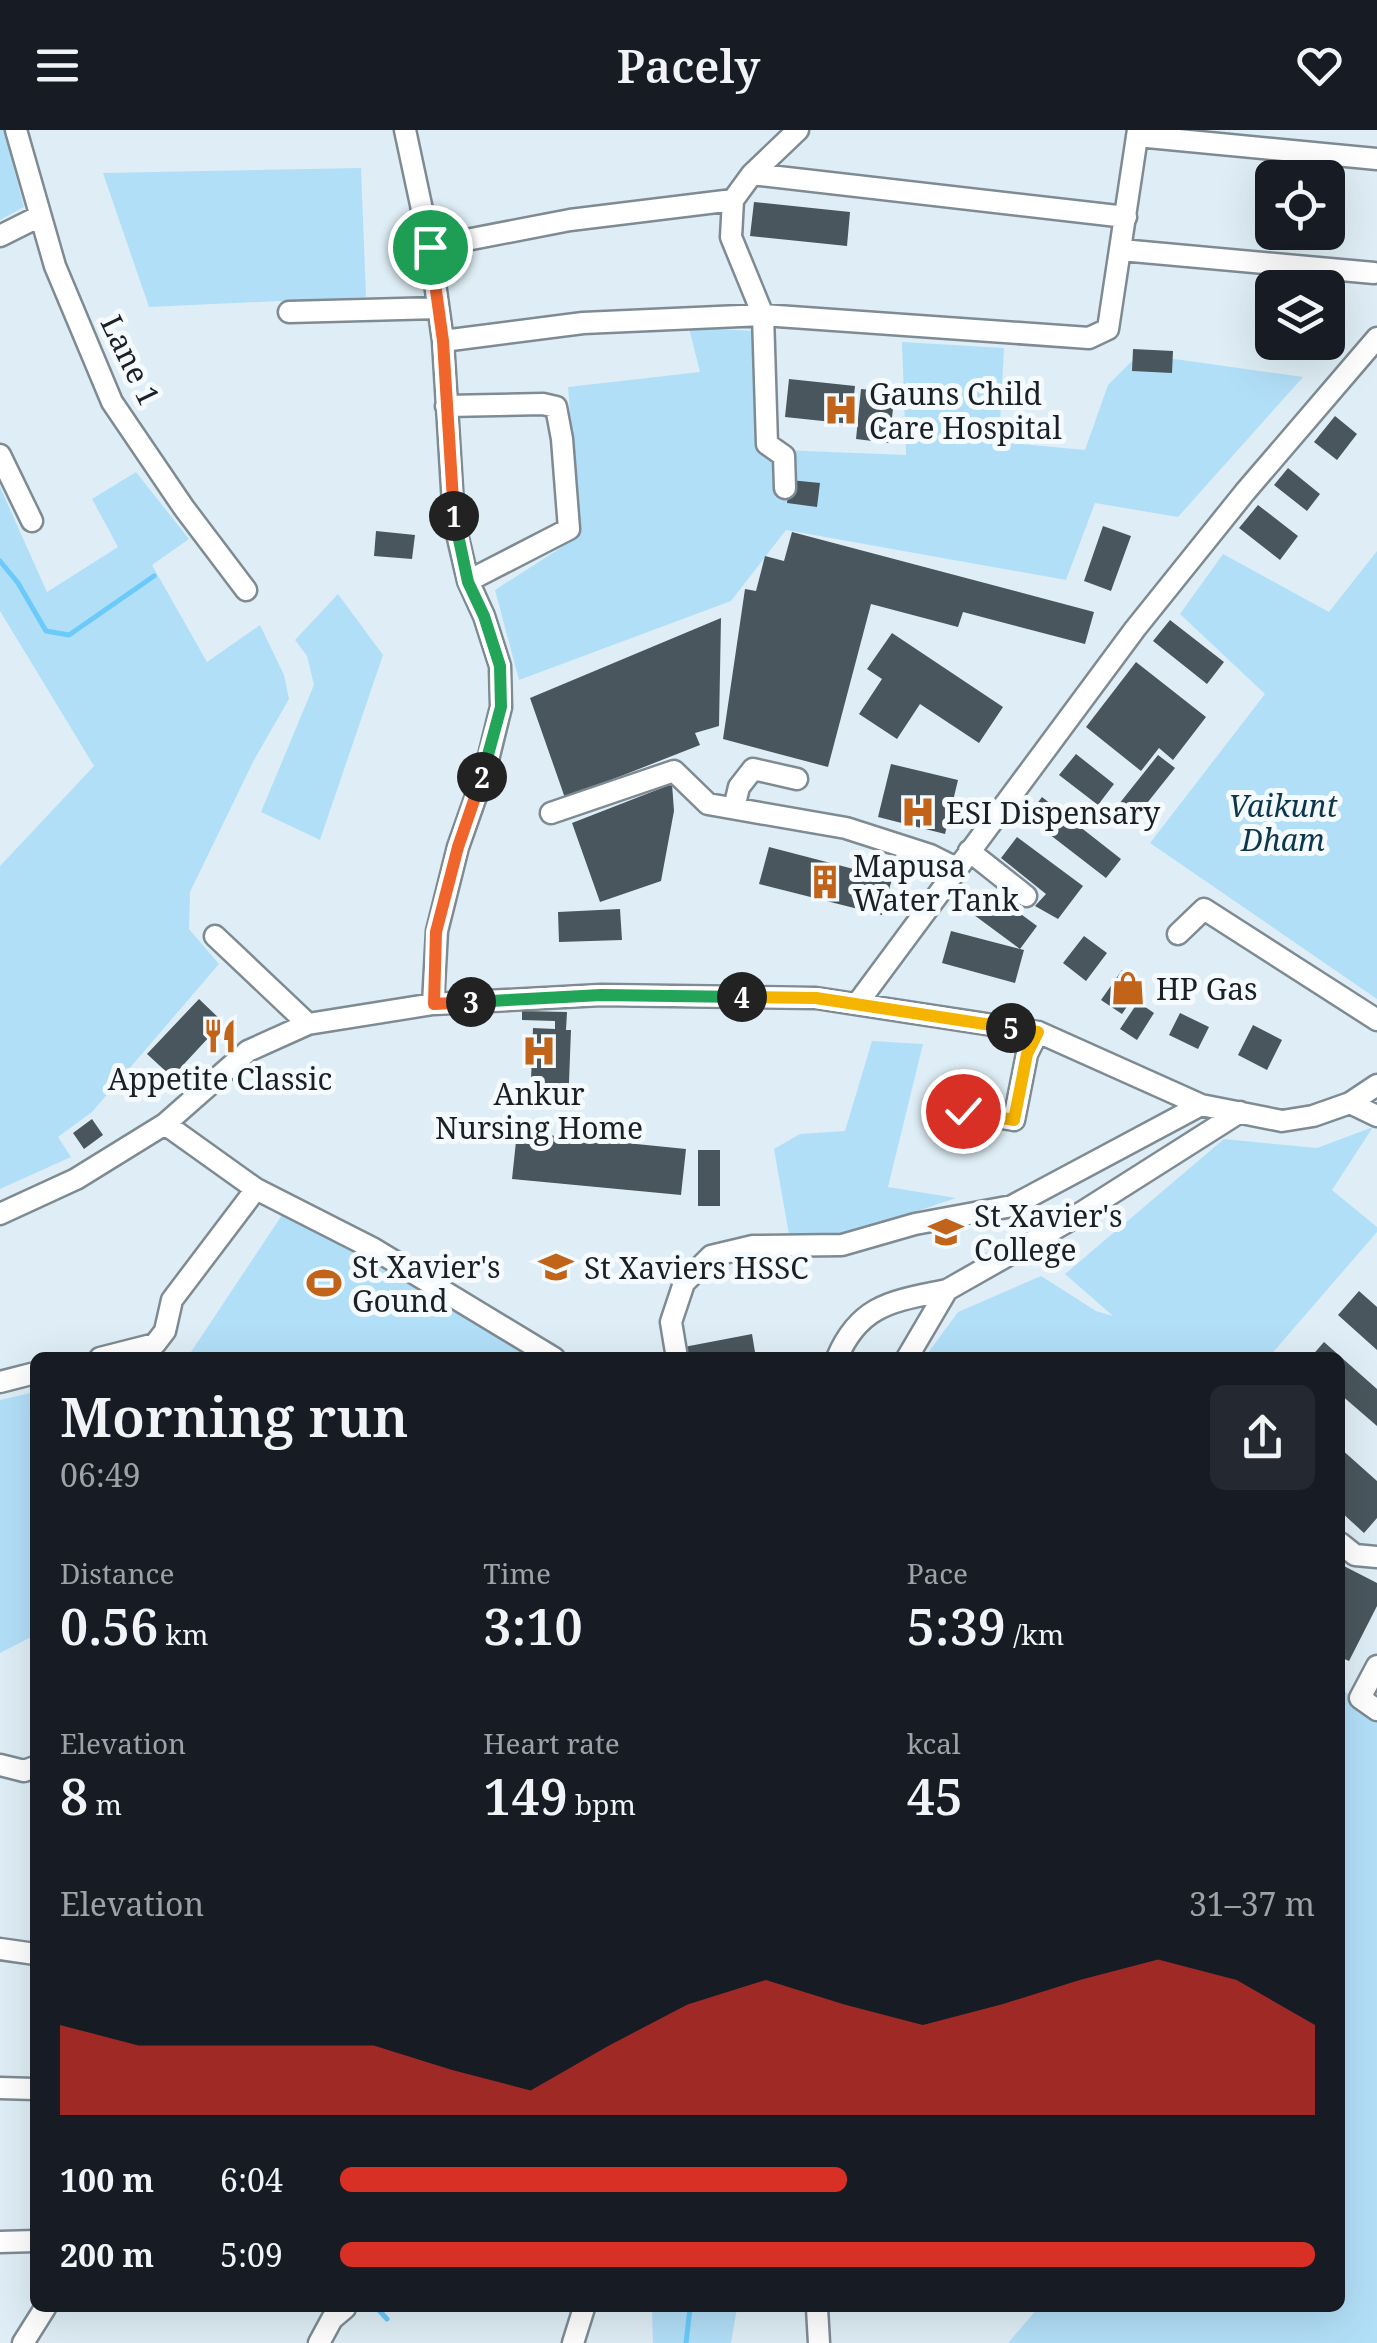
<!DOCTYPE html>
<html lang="en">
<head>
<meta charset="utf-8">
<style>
  :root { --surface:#171b24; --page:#242831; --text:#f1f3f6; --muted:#9ea1a6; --accent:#d93025 }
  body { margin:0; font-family:"Noto Serif",serif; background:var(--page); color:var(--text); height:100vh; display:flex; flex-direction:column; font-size:38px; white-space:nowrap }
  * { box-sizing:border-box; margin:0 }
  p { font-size:32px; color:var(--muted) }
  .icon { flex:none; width:55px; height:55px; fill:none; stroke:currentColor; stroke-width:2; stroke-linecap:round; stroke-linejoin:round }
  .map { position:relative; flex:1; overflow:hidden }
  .drawer { position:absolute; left:30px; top:1222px; width:1315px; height:960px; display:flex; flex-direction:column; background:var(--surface); border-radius:15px; box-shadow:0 10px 40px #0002 }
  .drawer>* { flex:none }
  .controls { position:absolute; left:1255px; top:30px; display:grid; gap:20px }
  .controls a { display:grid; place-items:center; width:90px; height:90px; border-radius:15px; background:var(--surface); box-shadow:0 10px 40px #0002; font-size:50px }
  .pin { position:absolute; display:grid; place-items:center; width:85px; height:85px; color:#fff; margin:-42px; border:5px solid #fff; border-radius:50%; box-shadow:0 2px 10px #0007 }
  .km { position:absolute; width:50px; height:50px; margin:-25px; border-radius:50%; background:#222; color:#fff; font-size:28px; line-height:50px; text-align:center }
  .round { display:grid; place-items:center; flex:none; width:105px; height:105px; border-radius:15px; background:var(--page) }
  .overview { display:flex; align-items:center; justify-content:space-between; height:170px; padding:0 30px }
  h1 { font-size:55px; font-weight:600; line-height:75px }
  .figures { display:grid; grid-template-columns:repeat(3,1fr); gap:15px; height:170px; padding:10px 30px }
  .figures div { display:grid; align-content:center }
  .figures b { font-size:50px; font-weight:600 }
  .figures small { font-size:28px; font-weight:400 }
  .figures p { font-size:28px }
  .chart { height:280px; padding:20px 30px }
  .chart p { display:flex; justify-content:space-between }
  .chart svg { width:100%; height:180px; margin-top:10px; fill:var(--accent); opacity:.7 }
  ul { padding:0 30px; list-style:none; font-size:32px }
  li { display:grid; grid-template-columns:160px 120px 1fr; align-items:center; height:75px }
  li i { height:25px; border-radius:12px; background:var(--accent) }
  header { display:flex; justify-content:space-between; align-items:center; height:130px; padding:0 30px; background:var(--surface); font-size:45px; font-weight:600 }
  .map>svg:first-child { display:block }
</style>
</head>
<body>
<header><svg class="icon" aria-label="menu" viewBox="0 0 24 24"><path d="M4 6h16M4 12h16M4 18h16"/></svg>Pacely<svg class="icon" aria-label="heart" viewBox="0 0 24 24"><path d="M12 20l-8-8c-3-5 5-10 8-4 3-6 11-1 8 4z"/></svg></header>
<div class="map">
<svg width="1377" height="2213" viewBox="0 0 1377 2213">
  <rect width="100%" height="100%" fill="#dfeef6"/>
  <path fill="#b2dff8" d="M0,0H4L24,77L0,90Z
    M361,38L366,167L149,177L103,43Z
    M689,198L757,201L758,319L906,325L902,212L1004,218L999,312L1085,320L1108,255L1139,224L1303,247L1178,387L1095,373L1066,450L786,400L731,471L519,550L495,460L579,406L568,257L700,242Z
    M136,342L189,409L152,435L207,532L260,495L284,545L289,569L254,630L190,762L189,799L219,834L92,982L58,1007L71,1027L0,1059V736L94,636L0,481V357L47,462L118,417L92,369Z
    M1377,421V869L1150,713L1265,564L1180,484L1223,424L1329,482Z
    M338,464L383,525L320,710L261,682L314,555L307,526L295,510Z
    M872,911L923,914L888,1057L956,1068L843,1106L789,1105L774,1019L800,1004L845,1001Z
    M1373,997L1332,1060L1377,1097V1102L1269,1227H925L958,1182L1041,1146L1096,1181L1113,1186L1065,1144L1224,1009L1317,1018Z
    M286,1079L538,1227L187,1228Z
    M35,1262V1505L0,1523V1270Z
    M1340,1557L1377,1589V2213H1008L1038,2178H1340Z
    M652,2178H737L731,2213H653Z"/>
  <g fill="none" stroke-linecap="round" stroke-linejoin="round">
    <path stroke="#6bcafa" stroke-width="5" d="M0,431L18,453L46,501L69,505L154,446
      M377,2178L387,2189
      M686,2213L690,2178"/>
  </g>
  <path fill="#4a565d" d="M754,72L850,82L847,116L750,106Z
    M1133,219L1173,221L1172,243L1132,241Z
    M789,249L855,256L851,294L785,287Z
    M861,259L895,262L889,313L856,309Z
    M1335,286L1357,304L1337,330L1314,312Z
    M1288,338L1320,364L1307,381L1274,355Z
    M790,350L820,353L817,377L787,373Z
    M1258,375L1298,406L1280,430L1239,398Z
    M1103,396L1131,406L1111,461L1084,451Z
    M376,401L415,405L412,429L374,426Z
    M792,402L1094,482L1085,514L963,482L958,497L871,474L828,637L723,609L745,459L756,461L765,426L784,431Z
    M721,488L719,596L695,603L700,615L565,668L530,568Z
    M1170,490L1224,532L1207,554L1153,511Z
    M892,503L1003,577L979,613L920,574L897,609L859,584L882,549L867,539Z
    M1136,532L1206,587L1173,630L1159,618L1141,641L1086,597Z
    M1076,624L1114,654L1098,675L1059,645Z
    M1158,625L1175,638L1132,692L1115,679Z
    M891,634L958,650L945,704L878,687Z
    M672,654L674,681L661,751L600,772L572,693Z
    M1042,667L1121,729L1106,748L1027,687Z
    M1017,707L1083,756L1058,789L1035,776L1046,764L1001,728Z
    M769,717L892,749L882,785L759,754Z
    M987,759L1037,796L1020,819L970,782Z
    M620,779L622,810L559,812L558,782Z
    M951,801L1024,820L1015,853L942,833Z
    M1084,806L1107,823L1086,851L1063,833Z
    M1122,840L1142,854L1122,884L1101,870Z
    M199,869L223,892L172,947L147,924Z
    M1138,872L1154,883L1137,910L1120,899Z
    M522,881L567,882L566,900H571L568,978L530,976L533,898L555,899V891L522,890Z
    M1180,883L1209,897L1198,919L1169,905Z
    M1253,895L1282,910L1267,940L1238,925Z
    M92,989L103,1005L84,1019L73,1003Z
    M517,1002L686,1019L681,1065L512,1049Z
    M698,1020H720V1076H698Z
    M1359,1161L1377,1177V1220L1338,1185Z
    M752,1204L756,1228H686L684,1217Z
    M1324,1212L1377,1259V1296L1340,1264V1228H1310Z
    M1340,1318L1377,1351V1388L1364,1403L1340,1381Z
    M1340,1434L1377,1453V1476L1349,1531L1340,1527Z"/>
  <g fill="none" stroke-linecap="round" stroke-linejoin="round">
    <g stroke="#7e8b93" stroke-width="25">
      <path id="minor" d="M16,0L55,136L112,272L184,378L246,460
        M405,0L430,117L443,211L454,391L468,451L484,486L500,536L501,577L486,638L458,717L437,801L433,874
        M1137,6L1377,29
        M752,44L1126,87
        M0,106L40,86
        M430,117L570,90L733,70
        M1121,120L1374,143
        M289,182L438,178
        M443,211L583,193L763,185L1089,208L1108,199L1138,0
        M446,276L543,274L556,277L562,309L569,399L468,451
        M0,325L32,391
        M785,358L784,326L767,314L763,185L731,107L733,70L752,44L798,0
        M734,678L739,657L753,639L797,649
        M551,683L674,641L708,674L846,698L930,725L956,738
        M969,721L1026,766
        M1178,804L1204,779L1377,890
        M215,806L308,894
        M857,874L1135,499L1245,362L1377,208
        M1350,973L1377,986
        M963,981L1014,990L1027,924L1038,902
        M165,994L256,1059L374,1119L554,1228
        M0,1084L76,1049L165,994L248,921L308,894L433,874L601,865L816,868L1038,902L1201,975L1282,991L1313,986L1350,973L1377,955
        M100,1228L155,1214L165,1201L172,1170L256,1059
        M677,1228L671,1192L684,1153L711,1126L753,1116L842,1115L915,1094L1012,1076L1201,975
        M837,1228C860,1173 895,1171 947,1160
        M907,1228L947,1160L1065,1093L1240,982
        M0,1252L35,1243
        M1340,1413L1355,1425L1377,1427
        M1377,1536L1360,1568L1377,1580
        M0,1635L24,1641L35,1637
        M0,1819L35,1824
        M0,1958L35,1959
        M0,2112L35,2111
        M817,2178L819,2213
        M23,2213L45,2178
        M319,2213L332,2189L345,2178
        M573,2213L584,2178"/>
    </g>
    <use href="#minor" stroke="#fff" stroke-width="20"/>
  </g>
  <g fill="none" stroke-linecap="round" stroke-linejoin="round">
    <g stroke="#fff" stroke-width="20">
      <path id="split-1" d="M430,117L443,211L454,386"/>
    </g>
    <g stroke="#fff" stroke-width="20">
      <path id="split-2" d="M454,386L468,452L484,486L500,536L501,577L482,647"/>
    </g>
    <g stroke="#fff" stroke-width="20">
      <path id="split-3" d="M471,872L434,874L436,802L458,717L482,647"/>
    </g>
    <g stroke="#fff" stroke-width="20">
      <path id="split-4" d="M471,872L601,865L742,867"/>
    </g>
    <g stroke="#fff" stroke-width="20">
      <path id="split-5" d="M742,867L816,868L1011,898"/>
    </g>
    <g stroke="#fff" stroke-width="20">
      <path id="split-6" d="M963,981L1014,990L1027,924L1038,902L1011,898"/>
    </g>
    <use href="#split-1" stroke="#f0652b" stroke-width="12"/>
    <use href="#split-2" stroke="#22a559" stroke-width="12"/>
    <use href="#split-3" stroke="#f0652b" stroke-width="12"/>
    <use href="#split-4" stroke="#22a559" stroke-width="12"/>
    <use href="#split-5" stroke="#f5b400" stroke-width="12"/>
    <use href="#split-6" stroke="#f5b400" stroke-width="12"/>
  </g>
  <defs>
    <g id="hospital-bare" transform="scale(2.7)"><path d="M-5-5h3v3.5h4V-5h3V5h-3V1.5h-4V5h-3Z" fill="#c16318" stroke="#f4fafd" stroke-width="2.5" paint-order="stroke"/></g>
    <g id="building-bare" transform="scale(2.7)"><path d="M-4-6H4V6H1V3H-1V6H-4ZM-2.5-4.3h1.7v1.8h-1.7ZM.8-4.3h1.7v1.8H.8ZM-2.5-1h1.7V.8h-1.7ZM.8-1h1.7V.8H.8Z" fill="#c16318" stroke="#f4fafd" stroke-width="2.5" paint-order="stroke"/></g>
    <g id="shop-bare" transform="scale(2.7)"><path d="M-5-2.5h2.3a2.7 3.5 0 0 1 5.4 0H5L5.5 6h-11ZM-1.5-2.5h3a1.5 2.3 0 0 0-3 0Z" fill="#c16318" stroke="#f4fafd" stroke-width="2.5" paint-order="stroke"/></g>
    <g id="restaurant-bare" transform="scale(2.7)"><path d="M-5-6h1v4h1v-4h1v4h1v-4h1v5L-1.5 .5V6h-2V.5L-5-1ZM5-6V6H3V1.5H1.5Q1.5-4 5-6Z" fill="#c16318" stroke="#f4fafd" stroke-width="2.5" paint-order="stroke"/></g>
    <g id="university-bare" transform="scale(2.7)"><path d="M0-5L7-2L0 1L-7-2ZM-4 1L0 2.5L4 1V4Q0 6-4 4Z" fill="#c16318" stroke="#f4fafd" stroke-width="2.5" paint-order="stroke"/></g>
    <g id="stadium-bare" transform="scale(2.7)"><path d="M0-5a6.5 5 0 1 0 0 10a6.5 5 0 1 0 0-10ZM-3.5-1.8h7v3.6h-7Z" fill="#c16318" stroke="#f4fafd" stroke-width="2.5" paint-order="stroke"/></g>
  </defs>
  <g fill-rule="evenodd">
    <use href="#hospital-bare" x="841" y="280"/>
    <use href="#hospital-bare" x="918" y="682"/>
    <use href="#building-bare" x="825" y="752"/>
    <use href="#shop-bare" x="1128" y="858"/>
    <use href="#restaurant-bare" x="220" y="906"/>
    <use href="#hospital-bare" x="539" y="921"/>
    <use href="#university-bare" x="946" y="1102"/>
    <use href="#university-bare" x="556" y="1137"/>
    <use href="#stadium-bare" x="324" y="1153"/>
  </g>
  <g text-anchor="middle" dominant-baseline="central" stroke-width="10" stroke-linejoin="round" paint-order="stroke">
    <g font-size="30" fill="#1a2023" stroke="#f4fafd">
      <text transform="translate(131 230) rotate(64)">Lane 1</text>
    </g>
    <g font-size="30" fill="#1a2023" stroke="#f4fafd" text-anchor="start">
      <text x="869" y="263">Gauns Child<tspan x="869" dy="34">Care Hospital</tspan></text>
      <text x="946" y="682">ESI Dispensary</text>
      <text x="853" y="735">Mapusa<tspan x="853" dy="34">Water Tank</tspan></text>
      <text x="1156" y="858">HP Gas</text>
      <text x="220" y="948" text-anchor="middle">Appetite Classic</text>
      <text x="539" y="963" text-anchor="middle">Ankur<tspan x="539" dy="34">Nursing Home</tspan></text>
      <text x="974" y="1085">St Xavier's<tspan x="974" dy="34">College</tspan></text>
      <text x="352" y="1136">St Xavier's<tspan x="352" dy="34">Gound</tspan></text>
      <text x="584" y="1137">St Xaviers HSSC</text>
    </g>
    <g font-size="30" font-style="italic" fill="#0c374b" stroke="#f4fafd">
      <text x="1283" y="675">Vaikunt<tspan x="1283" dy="34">Dham</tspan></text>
    </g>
  </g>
</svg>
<div class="controls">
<a><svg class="icon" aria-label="locate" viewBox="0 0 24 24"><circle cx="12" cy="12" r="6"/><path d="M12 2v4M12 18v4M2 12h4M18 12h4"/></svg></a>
<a><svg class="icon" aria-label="layers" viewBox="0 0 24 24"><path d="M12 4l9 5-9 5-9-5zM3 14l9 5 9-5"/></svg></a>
</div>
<div class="pin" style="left:430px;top:117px;background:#1e9e55"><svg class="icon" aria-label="arrive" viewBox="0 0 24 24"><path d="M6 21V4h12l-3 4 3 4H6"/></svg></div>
<div class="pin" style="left:963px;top:981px;background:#d93025"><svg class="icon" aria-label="check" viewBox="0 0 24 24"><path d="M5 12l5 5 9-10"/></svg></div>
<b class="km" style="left:454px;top:386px">1</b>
<b class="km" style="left:482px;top:647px">2</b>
<b class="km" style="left:471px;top:872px">3</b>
<b class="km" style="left:742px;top:867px">4</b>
<b class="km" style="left:1011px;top:898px">5</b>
<section class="drawer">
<div class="overview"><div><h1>Morning run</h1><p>06:49</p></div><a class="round"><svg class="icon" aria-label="share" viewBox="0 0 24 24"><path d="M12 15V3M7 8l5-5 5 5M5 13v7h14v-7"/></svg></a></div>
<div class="figures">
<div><p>Distance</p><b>0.56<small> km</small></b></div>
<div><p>Time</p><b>3:10</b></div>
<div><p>Pace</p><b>5:39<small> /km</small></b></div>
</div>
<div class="figures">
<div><p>Elevation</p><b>8<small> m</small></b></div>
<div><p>Heart rate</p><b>149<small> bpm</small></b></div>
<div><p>kcal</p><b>45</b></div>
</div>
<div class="chart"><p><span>Elevation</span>31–37 m</p>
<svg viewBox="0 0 160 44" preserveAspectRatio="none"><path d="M0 44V22L10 27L20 27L30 27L40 27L50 33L60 38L70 27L80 17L90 11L100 17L110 22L120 17L130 11L140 6L150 11L160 22V44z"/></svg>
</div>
<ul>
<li><b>100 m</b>6:04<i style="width:52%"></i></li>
<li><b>200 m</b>5:09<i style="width:100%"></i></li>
</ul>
</section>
</div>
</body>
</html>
